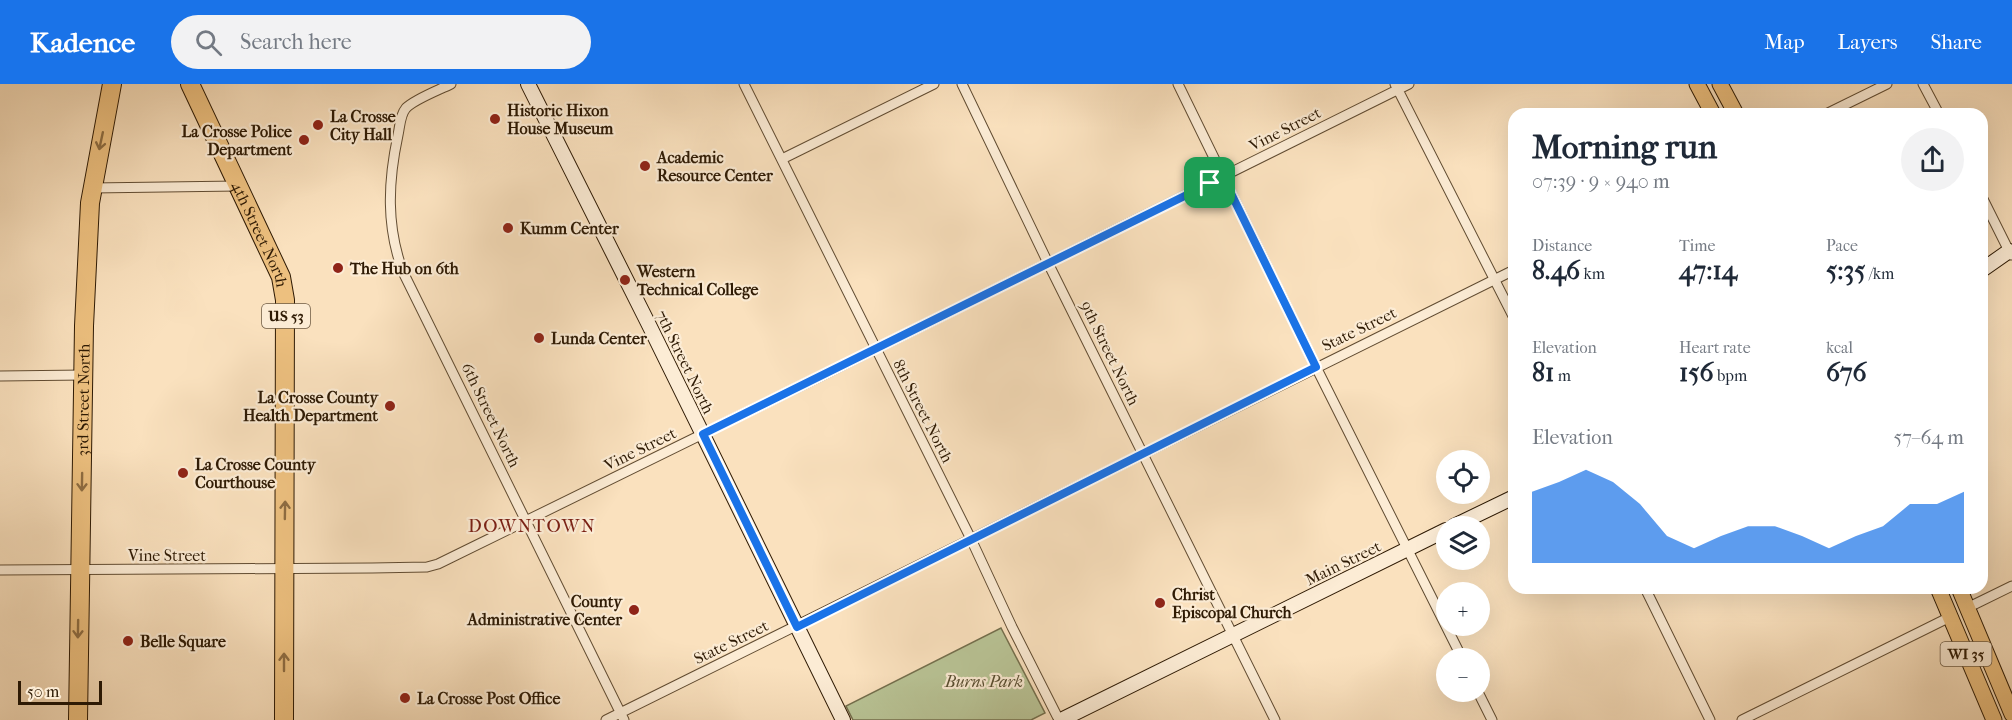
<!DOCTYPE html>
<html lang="en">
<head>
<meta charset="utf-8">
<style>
  :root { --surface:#fff; --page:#f2f2f3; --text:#1f2937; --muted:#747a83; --accent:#1a73e8 }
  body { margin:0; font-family:"IM FELL French Canon",serif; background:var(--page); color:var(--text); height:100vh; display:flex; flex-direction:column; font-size:22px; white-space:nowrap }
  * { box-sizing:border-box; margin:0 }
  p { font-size:20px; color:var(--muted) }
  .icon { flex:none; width:33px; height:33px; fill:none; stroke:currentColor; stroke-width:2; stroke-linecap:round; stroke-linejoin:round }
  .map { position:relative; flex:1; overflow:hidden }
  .panel { position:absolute; left:1508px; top:24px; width:480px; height:486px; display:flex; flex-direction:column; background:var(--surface); border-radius:18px; box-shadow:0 6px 24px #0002 }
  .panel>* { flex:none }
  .controls { position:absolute; left:1436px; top:366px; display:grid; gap:12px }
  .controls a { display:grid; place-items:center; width:54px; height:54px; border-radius:50%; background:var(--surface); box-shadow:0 6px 24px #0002; font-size:30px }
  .scale { position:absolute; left:18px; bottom:15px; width:84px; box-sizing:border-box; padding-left:6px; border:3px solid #2e1a04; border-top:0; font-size:16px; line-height:21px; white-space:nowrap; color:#2e1a04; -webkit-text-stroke:4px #fcecd5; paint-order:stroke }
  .pin { position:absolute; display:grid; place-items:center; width:51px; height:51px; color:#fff; margin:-26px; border-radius:12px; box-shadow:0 3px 9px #0006 }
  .round { display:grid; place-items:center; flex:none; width:63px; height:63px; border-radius:32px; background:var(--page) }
  .headline { display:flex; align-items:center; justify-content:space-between; height:102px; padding:0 24px }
  h1 { font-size:33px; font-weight:800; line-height:45px }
  .figures { display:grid; grid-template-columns:repeat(3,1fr); gap:9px; height:102px; padding:6px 24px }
  .figures div { display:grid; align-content:center }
  .figures b { font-size:26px; font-weight:800 }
  .figures small { font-size:16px; font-weight:400 }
  .figures p { font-size:16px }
  .chart { height:168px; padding:12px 24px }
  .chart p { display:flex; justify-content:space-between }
  .chart svg { width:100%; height:108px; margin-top:6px; fill:var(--accent); opacity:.7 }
  header { display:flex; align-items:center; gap:36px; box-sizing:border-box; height:84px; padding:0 30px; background:var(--accent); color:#fff }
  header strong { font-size:28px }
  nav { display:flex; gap:33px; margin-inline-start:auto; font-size:21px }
  .search { width:420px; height:54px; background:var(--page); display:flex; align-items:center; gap:15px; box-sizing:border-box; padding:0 21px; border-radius:33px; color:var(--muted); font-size:22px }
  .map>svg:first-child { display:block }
</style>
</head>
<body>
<header>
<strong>Kadence</strong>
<div class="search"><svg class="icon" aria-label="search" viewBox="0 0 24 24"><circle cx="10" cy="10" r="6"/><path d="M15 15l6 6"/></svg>Search here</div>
<nav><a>Map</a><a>Layers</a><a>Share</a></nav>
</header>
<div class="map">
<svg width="2012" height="636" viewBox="0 0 2012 636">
  <rect width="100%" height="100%" fill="#fae1be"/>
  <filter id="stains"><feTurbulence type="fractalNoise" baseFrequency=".00333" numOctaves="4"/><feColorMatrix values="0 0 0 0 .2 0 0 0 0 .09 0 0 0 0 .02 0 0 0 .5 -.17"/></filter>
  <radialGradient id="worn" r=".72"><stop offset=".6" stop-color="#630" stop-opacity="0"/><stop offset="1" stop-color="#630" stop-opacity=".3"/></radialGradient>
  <path fill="#b9c496" stroke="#746f4d" stroke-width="1.5" d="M1001,544L1045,629L1031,636H853L846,622Z"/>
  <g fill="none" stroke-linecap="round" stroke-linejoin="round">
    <g stroke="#614c32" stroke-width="11">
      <path id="street" d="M451,0C439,6 415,15 406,24C400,31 400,42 398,51C388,98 386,142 403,188L624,636
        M744,0L971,455L1012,543L1059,636
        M962,0L1048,179L1275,636
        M1178,0L1316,283L1462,574
        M1395,0L1514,234
        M1923,0L1939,30
        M1826,30L1887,0
        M782,75L934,0
        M92,104L238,102
        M1982,113L2011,171
        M0,292L84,291
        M0,486L372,484L427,483L438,480L823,291L1409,0
        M1645,504L1710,636
        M1967,524L2012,502
        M1478,608L1492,636
        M606,636L1514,186
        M1742,636L1950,533"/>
    </g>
    <g stroke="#2e1a04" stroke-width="16">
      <path id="secondary" d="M528,0L650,243L843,636
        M1982,186L2009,167
        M1454,442L1514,413
        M1061,636L1446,446"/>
    </g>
    <g stroke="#2e1a04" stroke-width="17">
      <path id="primary" d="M1697,0L1713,30
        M1720,0L1736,30
        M1938,504L1994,636
        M1959,504L2012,630"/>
    </g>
    <g stroke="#2e1a04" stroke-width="20">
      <g id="highway">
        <path id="s1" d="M190,0L281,193L285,216L284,636"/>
        <path id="s2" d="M78,636L84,242L90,119L112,0"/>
      </g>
    </g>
    <use href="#street" stroke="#fcecd5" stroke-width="9"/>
    <use href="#secondary" stroke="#fcecd5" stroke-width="14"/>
    <use href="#primary" stroke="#edc07f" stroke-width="15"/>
    <use href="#highway" stroke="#edc07f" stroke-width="18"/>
  </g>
  <defs><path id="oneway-shaft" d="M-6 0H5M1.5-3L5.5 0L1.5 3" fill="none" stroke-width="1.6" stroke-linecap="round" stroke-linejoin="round" transform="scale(1.5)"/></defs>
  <g stroke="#8e6d42">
    <use href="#oneway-shaft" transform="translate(101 57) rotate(102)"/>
    <use href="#oneway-shaft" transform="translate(82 398) rotate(91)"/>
    <use href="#oneway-shaft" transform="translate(285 426) rotate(-89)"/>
    <use href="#oneway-shaft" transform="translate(78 545) rotate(91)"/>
    <use href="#oneway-shaft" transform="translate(284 578) rotate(-90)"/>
  </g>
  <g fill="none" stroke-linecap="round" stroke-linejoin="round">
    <g stroke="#fff" stroke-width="12">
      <path id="route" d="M1223,93L1316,283L797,543L703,350Z"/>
    </g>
    <use href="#route" stroke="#1a73e8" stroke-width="8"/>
  </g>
  <g fill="#8f2418" stroke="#fcecd5" stroke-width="2">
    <circle cx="495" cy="35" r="6"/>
    <circle cx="318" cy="41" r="6"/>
    <circle cx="304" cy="56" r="6"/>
    <circle cx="645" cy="82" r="6"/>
    <circle cx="508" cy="144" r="6"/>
    <circle cx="338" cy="184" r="6"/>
    <circle cx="625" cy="196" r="6"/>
    <circle cx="539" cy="254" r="6"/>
    <circle cx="390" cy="322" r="6"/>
    <circle cx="183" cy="389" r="6"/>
    <circle cx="1160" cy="519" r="6"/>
    <circle cx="634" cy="526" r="6"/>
    <circle cx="128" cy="557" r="6"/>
    <circle cx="405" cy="614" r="6"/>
  </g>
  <g text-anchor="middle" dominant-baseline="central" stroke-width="4.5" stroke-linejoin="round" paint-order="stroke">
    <g fill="#fcecd5" stroke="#6c5943" stroke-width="1.5">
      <rect x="262" y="220" width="48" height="24" rx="4.5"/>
      <rect x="1940.5" y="558" width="51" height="24" rx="4.5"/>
    </g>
    <g font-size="15" font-weight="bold" fill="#2e1a04">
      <text x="286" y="232">US 53</text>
      <text x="1966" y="570">WI 35</text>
    </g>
    <g font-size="16" font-weight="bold" fill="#2e1a04" stroke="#fcecd5" text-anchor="start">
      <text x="507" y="26">Historic Hixon<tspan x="507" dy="18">House Museum</tspan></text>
      <text x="330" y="32">La Crosse<tspan x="330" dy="18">City Hall</tspan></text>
      <text x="292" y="47" text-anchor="end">La Crosse Police<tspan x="292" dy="18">Department</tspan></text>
      <text x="657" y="73">Academic<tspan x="657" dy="18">Resource Center</tspan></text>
      <text x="520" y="144">Kumm Center</text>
      <text x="350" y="184">The Hub on 6th</text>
      <text x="637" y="187">Western<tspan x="637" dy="18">Technical College</tspan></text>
      <text x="551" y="254">Lunda Center</text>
      <text x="378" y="313" text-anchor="end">La Crosse County<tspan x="378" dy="18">Health Department</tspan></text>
      <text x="195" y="380">La Crosse County<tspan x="195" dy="18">Courthouse</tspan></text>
      <text x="1172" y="510">Christ<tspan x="1172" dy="18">Episcopal Church</tspan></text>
      <text x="622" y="517" text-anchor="end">County<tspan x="622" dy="18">Administrative Center</tspan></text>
      <text x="140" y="557">Belle Square</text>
      <text x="417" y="614">La Crosse Post Office</text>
    </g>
    <g font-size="16" fill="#2e1a04" stroke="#fcecd5">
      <text transform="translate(1285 45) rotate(-27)">Vine Street</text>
      <text stroke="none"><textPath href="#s1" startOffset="166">4th Street North</textPath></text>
      <text transform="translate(1359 245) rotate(-26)">State Street</text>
      <text transform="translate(1110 269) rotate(64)">9th Street North</text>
      <text transform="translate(685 278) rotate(64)">7th Street North</text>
      <text stroke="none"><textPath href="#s2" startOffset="320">3rd Street North</textPath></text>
      <text transform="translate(923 327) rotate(63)">8th Street North</text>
      <text transform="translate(491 331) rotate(64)">6th Street North</text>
      <text transform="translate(640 365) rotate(-26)">Vine Street</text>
      <text x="167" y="471">Vine Street</text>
      <text transform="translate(1343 479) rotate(-26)">Main Street</text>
      <text transform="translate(731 558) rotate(-26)">State Street</text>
    </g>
    <g font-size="16" font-style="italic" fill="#584d30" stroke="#fcecd5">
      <text x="984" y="597">Burns Park</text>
    </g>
    <g font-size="18" letter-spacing="1.5" fill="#7a1f14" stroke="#fcecd5">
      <text x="532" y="442">DOWNTOWN</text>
    </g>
  </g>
  <rect width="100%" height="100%" filter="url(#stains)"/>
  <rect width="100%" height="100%" fill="url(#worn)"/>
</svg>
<div class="controls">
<a><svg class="icon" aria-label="locate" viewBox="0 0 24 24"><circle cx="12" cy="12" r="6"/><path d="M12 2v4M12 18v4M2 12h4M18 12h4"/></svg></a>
<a><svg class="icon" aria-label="layers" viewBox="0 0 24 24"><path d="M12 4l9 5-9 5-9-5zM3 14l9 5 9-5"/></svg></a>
<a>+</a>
<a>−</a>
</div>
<div class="scale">50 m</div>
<div class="pin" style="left:1210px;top:99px;background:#1e9e55"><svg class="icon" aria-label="arrive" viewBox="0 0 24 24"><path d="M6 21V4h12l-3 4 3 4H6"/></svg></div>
<section class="panel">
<div class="headline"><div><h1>Morning run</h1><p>07:39 · 9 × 940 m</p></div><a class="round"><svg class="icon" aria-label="share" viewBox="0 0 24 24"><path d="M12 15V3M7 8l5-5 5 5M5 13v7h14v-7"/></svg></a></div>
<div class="figures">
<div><p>Distance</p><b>8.46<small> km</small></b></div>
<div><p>Time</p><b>47:14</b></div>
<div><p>Pace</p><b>5:35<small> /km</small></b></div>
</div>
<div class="figures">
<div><p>Elevation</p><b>81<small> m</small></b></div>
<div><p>Heart rate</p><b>156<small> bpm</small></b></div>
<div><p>kcal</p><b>676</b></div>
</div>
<div class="chart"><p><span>Elevation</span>57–64 m</p>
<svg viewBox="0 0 160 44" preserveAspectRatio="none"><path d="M0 44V15L10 11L20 6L30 11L40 20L50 33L60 38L70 33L80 29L90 29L100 33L110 38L120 33L130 29L140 20L150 20L160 15V44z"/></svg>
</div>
</section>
</div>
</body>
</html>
